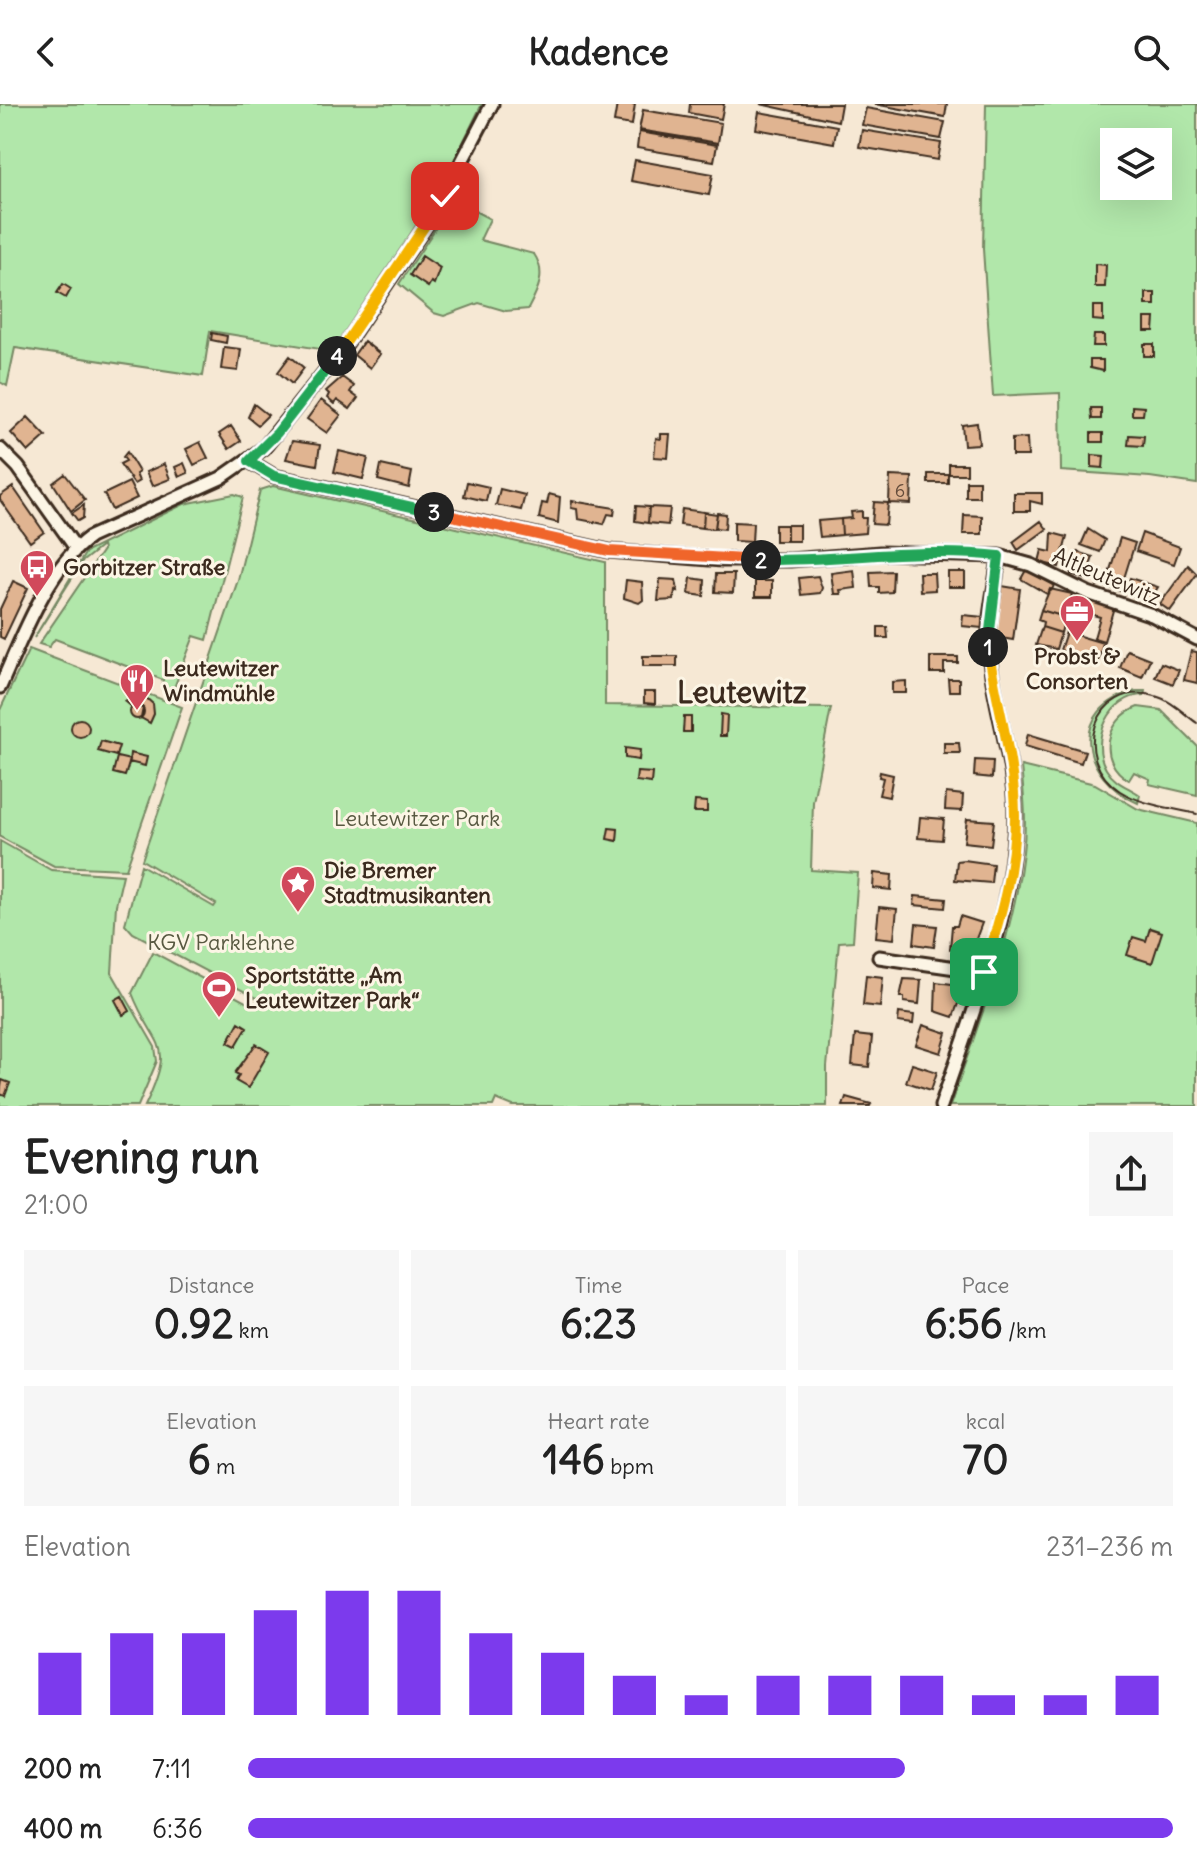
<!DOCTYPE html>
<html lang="en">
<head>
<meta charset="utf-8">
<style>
  :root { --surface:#fff; --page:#f6f6f6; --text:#222; --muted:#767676; --accent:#7c3aed }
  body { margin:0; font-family:Delius,sans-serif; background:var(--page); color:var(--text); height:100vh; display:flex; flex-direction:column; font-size:30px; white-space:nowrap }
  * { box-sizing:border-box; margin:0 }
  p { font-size:26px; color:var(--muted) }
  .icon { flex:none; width:44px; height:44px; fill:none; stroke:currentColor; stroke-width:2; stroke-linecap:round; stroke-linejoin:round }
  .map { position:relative; height:1002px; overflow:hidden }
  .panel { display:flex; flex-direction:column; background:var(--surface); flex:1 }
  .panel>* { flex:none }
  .buttons { position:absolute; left:1100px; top:24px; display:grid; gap:16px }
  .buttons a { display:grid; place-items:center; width:72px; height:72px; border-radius:0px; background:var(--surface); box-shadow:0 8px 32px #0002; font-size:40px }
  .pin { position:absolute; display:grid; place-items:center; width:68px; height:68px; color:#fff; margin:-34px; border-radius:16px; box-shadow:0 4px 12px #0006 }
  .km { position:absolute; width:40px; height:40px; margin:-20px; border-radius:50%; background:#222; color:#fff; font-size:22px; line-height:40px; text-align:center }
  .round { display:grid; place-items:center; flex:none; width:84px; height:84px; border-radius:0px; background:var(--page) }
  .overview { display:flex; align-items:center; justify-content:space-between; height:136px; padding:0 24px }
  h1 { font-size:44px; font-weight:700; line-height:60px }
  .stats { display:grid; grid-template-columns:repeat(3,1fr); gap:12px; height:136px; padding:8px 24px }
  .stats div { display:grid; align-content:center; border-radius:0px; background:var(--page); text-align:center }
  .stats b { font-size:40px; font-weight:700 }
  .stats small { font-size:22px; font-weight:400 }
  .stats p { font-size:22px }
  .chart { height:224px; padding:16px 24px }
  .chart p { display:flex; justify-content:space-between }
  .chart svg { width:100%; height:144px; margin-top:8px; stroke:var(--accent); stroke-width:6 }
  ul { padding:0 24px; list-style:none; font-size:26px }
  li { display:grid; grid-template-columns:128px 96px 1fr; align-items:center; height:60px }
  li i { height:20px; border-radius:10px; background:var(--accent) }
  header { display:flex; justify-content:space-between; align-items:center; height:104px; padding:0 24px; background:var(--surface); font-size:36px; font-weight:700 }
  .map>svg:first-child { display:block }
</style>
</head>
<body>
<header><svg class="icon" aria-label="back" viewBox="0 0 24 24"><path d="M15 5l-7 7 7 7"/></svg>Kadence<svg class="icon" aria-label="search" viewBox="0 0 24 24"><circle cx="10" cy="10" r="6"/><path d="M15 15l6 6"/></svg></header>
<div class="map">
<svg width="1197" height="1002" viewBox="0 0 1197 1002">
  <rect width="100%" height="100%" fill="#f6e8d4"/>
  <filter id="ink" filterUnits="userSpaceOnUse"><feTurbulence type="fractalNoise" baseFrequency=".0125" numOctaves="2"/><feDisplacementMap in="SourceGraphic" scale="16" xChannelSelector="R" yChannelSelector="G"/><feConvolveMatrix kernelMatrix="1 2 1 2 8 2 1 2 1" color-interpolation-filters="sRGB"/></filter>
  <g filter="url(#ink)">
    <path fill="#b1e7aa" stroke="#768864" stroke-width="2" fill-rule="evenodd" d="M0,0H482L438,89L332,247L210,227L203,272L15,244L7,282L0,278Z
      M986,0H1197V380L1150,373L1061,367L1060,289L993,292L983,145ZM1114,38H1158V82H1114Z
      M454,96L490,115L480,136L534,150C547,169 538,186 528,205L506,207L479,199L444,212L434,209L399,180Z
      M273,382L605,458V601L831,604L813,698L811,766L858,769L853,837L839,838L827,963V1002H513L496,995L493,1002H145C177,934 155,948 132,889L153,848L253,902L259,895L133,829L125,820L141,761L214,803L216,800L142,756L238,476L260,386Z
      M234,390L243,393L207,536L194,532L172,589L162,586L163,576L55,535L49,543L39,540L103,446L102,442L83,457L34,534L86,448L184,400Z
      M29,545L182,603L126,765L54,762L0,733V606Z
      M1136,587H1145L1144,591C1110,591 1089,636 1106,665C1115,680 1129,683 1140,691L1138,699C1080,674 1067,604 1136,587Z
      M1138,603L1161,606L1197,642V691L1149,680L1150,675L1134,668L1129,676C1096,658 1106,614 1138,603Z
      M1021,662L1095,680L1138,705L1197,719V1002H950C978,920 1013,835 1023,748C1027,719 1024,691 1021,662Z
      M0,737L51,766L123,771L116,801L112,869L155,943L157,957L138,1002H0Z"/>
    <path fill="#e0b491" stroke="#3b2a1e" stroke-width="2" d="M617,0H635L632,21L614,18Z
      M690,0H724L721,15L689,9Z
      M760,0H841L838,17Z
      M874,0H947L945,13Z
      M866,4L945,18L941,35L862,21Z
      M643,6L721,19L718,39L639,26Z
      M759,8L837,22L834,39L756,25Z
      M862,26L941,39L938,56L859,43Z
      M639,28L717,41L714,57L637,44Z
      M635,56L713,70L709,91L631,77Z
      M422,152L440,164L434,180L431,178L428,183L410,171Z
      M1095,160L1106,161L1105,183H1095Z
      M63,180L71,185L66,194L57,189Z
      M1146,189H1155V201H1146Z
      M1093,202H1103V217L1093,216Z
      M1145,214H1155L1154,227H1145Z
      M212,229L227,232L226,239L211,236Z
      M1094,231H1104V242H1093Z
      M364,237L380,250L370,264L354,251Z
      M1144,240H1154V252H1144Z
      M224,243L241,245L238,267L221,265Z
      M290,252L304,264L292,280L278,268Z
      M1090,256H1103V267L1090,264Z
      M342,273L354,282L350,288L358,294L350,305L337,296L334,300L327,294L329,290L326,287Z
      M321,296L341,311L327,329L307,315Z
      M254,300L268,311L258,321L248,313Z
      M1132,302L1144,303L1143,311H1132Z
      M1091,304H1101V315H1092Z
      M28,313L46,332L28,348L11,329Z
      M977,319L979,340L964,341L962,321Z
      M231,322L241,337L229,345L219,330Z
      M1091,329H1103V338H1091Z
      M661,330H670L668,354L654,353L656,334L661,335Z
      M1129,331L1144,332L1143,342L1128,341Z
      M1027,334L1028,352H1012V335Z
      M292,337L320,341L317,361L286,355Z
      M200,338L208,354L194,361L186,345Z
      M339,347L368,354L363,375L334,368Z
      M127,348L139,368L136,370L139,377L134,380L120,360L126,357L123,353Z
      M1092,351L1104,352L1103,364L1092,363Z
      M184,359L188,369L179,373L175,363Z
      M164,360L170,375L152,382L146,368Z
      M949,360H967V370H949Z
      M381,361L412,368L409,384L378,376Z
      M65,370L85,396L71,407L53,379Z
      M928,370H948V379H928Z
      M890,372L912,373L911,400L889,399Z
      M966,377H979V393H966Z
      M129,378L137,394L112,406L104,390Z
      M467,378L489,383L486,397L464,392Z
      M13,383L44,428L30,438L0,396V392Z
      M500,385L525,391L521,406L496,401Z
      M1014,389H1042V400L1030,397V407H1014Z
      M549,390L560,393L558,419L539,414L542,399L547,400Z
      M572,397L615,404L614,411L608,410L604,420L578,415L577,405L571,404Z
      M874,398L888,399L886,421L872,420Z
      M84,401L83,414L78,417L72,409Z
      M636,402L649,403L648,419L635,417Z
      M649,403L670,404L668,421L648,419Z
      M682,405L704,408L703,424L680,421Z
      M862,407V414H866L865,429L842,431L841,415L852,414L851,408Z
      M704,408L717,410L715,425L703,424Z
      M717,409L726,410L725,425L715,424Z
      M964,411L982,412V430H963Z
      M841,415L842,431L820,433L818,417Z
      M1041,417L1047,425L1018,446L1013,438Z
      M734,418L753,419L752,438L734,437Z
      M775,421H787V437H775Z
      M787,421H799V437H787Z
      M1088,425L1105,436L1100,448L1081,441Z
      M1052,429L1067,433L1059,463L1039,458L1042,446L1051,448Z
      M1142,429L1180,443L1174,460L1136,447Z
      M1120,434L1135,439L1120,487L1105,482Z
      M1078,448L1093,453L1086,475L1071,470Z
      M1188,461L1197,470L1170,507L1160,500Z
      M854,466L856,484L840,486L841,490H834L831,469Z
      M1026,466L1054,481L1052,486L1047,490L1021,475Z
      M893,467L892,488L879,489V483H871L870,468Z
      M948,468H965V483H948Z
      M919,469H934L935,486L920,487Z
      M716,470H734L733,489L715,488Z
      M818,472L822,484L820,489L801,491L799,474Z
      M691,474L705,476L704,492L689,490Z
      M1130,474L1158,483L1150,496L1125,488Z
      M660,475L676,476L678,487L675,486L674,496L658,497Z
      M626,476L642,478L643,496L639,499L624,494Z
      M13,477L28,484L4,535L0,533V505Z
      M755,477H772V493H755Z
      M1002,482L1020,485L1013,536L995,533Z
      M1050,485L1072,490L1065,513L1041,506Z
      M1087,496L1114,503L1104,537L1094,534L1100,513L1083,508Z
      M1041,506L1065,513L1061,529L1042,523L1043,518L1038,516Z
      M963,511L983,513L982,524L962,522Z
      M878,523H887L888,534H878Z
      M1042,523L1061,529L1056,545L1036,541Z
      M1066,528L1103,539L1098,557L1060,546Z
      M1127,546L1150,555L1142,573L1120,564Z
      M1191,547L1197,548V579L1184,576Z
      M643,552H677V562H643Z
      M930,553H958V559H944V569H930Z
      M1161,559L1179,566L1173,580L1155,573Z
      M948,575H959V587H949Z
      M906,577V589H892V578Z
      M644,588H655V600L644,599Z
      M134,591L144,592L153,600L154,610L150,619L141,614L143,604L132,603L125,597Z
      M130 608a7 7 0 1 1 14 0a7 7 0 1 1-14 0Z
      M721,610L727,611L726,632H720Z
      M684,613H691V628H683Z
      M71 624a9 9 0 1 1 18 0a9 9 0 1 1-18 0Z
      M1028,630L1085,647L1081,659L1025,642Z
      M101,637L119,642L116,652L98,647Z
      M944,639H959L960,649H944Z
      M625,644L640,646L639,656L625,654Z
      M130,649L147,653L145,662L129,658Z
      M117,653L130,656L125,672L113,669Z
      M975,656L993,657L992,674L974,672Z
      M637,668L652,669L651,679L636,677Z
      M880,668L893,671L889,693L879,691L883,674L879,673Z
      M946,689L963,691L962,707L945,706Z
      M695,697L707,698V708H694Z
      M920,713L944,715L942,736L918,734Z
      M967,715L994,717L991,741L964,738Z
      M609,724L618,725L617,737L607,735Z
      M964,756L993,760L991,779L955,776L957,757Z
      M874,769L892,771L891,786L873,784Z
      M915,792L946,795L945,804L914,801Z
      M879,803L897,805L894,835L876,833Z
      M960,812L982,819L971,848L950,845L952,822H957Z
      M916,820L937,822L934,843L914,840Z
      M1150,824L1162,828L1152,859L1127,851L1133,833L1146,837Z
      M866,871L883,873L880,903L863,901Z
      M904,875L921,876L919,900L904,898V893H900Z
      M936,878L960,881L963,886L953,913L935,907Z
      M122,892L130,907L123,911L115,896Z
      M899,909L914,911L913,920L898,918Z
      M239,918L247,923L236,942L228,938Z
      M923,921L947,929L941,949L916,941Z
      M855,931L872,933L869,963L852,961Z
      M256,940L269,948L248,984L236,977L239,971L235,969Z
      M912,960L937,968L931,986L906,978Z
      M2,976L10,979L5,992L0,990Z
      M846,993L871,1000L870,1002H843Z"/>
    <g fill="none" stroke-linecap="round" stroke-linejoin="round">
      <g stroke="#3b2a1e" stroke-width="17">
        <path id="minor" d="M0,345L18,363L75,443
          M249,357L274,372L609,447L722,456H790L880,449L999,452L1031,461L1088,489L1152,511L1197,535
          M0,583C21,536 48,463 90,433L221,374L264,344L342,246L437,105L492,0
          M879,853L984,868
          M941,1002C971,913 1014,807 1015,712C1015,655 992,600 989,543C987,514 996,481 999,452"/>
      </g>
      <use href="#minor" stroke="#fcf5e5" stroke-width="11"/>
      <path stroke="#3b2a1e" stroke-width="2" d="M1197,619C1184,610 1171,596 1155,592C1095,575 1069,654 1120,687C1142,701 1172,704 1197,710"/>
    </g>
  </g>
  <g fill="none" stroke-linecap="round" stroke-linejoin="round" filter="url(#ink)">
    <g stroke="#fff" stroke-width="16">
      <path id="split-1" d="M984,868C999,817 1015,766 1015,712C1015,656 996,599 988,543"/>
    </g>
    <g stroke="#fff" stroke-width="16">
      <path id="split-2" d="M761,456C841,457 919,443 999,452L988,543"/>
    </g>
    <g stroke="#fff" stroke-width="16">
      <path id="split-3" d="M434,408L609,447L761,456"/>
    </g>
    <g stroke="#fff" stroke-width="16">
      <path id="split-4" d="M337,252L277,329L249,357L274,372L434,408"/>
    </g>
    <g stroke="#fff" stroke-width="16">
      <path id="split-5" d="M337,252L445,92"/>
    </g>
    <use href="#split-1" stroke="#f5b400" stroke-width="10"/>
    <use href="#split-2" stroke="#22a559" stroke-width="10"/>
    <use href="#split-3" stroke="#f0652b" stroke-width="10"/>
    <use href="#split-4" stroke="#22a559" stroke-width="10"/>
    <use href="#split-5" stroke="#f5b400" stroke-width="10"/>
  </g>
  <defs>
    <g id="bus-pin" transform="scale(1.8)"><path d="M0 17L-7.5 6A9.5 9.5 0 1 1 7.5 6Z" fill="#d1495b" stroke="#fcf5e5"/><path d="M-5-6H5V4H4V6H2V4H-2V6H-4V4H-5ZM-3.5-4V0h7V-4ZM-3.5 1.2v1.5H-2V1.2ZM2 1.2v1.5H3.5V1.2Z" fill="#fff"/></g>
    <g id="office-pin" transform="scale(1.8)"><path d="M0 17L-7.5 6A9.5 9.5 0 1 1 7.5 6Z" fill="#d1495b" stroke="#fcf5e5"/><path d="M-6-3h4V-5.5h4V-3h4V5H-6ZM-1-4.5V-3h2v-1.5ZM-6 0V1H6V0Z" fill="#fff"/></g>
    <g id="restaurant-pin" transform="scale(1.8)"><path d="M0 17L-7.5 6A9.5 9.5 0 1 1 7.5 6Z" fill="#d1495b" stroke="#fcf5e5"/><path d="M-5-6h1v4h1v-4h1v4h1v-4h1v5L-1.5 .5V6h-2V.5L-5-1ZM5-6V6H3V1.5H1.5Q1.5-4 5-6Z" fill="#fff"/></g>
    <g id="sight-pin" transform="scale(1.8)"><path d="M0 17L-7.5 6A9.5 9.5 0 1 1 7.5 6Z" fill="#d1495b" stroke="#fcf5e5"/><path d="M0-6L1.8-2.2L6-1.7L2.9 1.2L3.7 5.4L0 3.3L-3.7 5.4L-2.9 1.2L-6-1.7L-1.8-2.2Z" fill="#fff"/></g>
    <g id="stadium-pin" transform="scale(1.8)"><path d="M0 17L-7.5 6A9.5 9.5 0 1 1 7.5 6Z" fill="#d1495b" stroke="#fcf5e5"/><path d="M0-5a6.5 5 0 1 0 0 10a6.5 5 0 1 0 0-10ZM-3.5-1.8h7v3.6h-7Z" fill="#fff"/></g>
  </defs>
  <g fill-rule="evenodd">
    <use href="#bus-pin" x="37" y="463"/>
    <use href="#office-pin" x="1077" y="508"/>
    <use href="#restaurant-pin" x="137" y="577"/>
    <use href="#sight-pin" x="298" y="779"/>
    <use href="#stadium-pin" x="219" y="884"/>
  </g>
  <g text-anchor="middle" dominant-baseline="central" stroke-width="6" stroke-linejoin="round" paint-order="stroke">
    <g font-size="18" fill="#644c3b">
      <text x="900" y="386">6</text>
    </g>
    <g font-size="22" font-weight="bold" fill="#3b2a1e" stroke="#fcf5e5" text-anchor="start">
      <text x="63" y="463">Gorbitzer Straße</text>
      <text x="1077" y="552" text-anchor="middle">Probst &amp;<tspan x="1077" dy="25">Consorten</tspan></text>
      <text x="163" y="564">Leutewitzer<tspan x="163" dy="25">Windmühle</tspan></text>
      <text x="324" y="766">Die Bremer<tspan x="324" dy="25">Stadtmusikanten</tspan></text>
      <text x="245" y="871">Sportstätte „Am<tspan x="245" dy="25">Leutewitzer Park“</tspan></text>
    </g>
    <g font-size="22" fill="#3b2a1e" stroke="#fcf5e5">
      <text transform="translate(1107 472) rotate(23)">Altleutewitz</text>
    </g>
    <g font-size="22" fill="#585941" stroke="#fcf5e5">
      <text x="417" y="714">Leutewitzer Park</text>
      <text x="221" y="838">KGV Parklehne</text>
    </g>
    <g font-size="30" font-weight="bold" fill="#3b2a1e" stroke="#fcf5e5">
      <text x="742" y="588">Leutewitz</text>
    </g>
  </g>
</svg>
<div class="buttons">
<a><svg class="icon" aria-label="layers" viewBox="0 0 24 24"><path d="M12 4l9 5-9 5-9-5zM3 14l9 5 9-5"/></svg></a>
</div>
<div class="pin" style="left:984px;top:868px;background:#1e9e55"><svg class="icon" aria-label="arrive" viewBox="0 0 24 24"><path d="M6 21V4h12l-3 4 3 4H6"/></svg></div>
<div class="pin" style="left:445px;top:92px;background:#d93025"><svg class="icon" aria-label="check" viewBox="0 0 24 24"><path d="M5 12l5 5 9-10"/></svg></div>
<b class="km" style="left:988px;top:543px">1</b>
<b class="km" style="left:761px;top:456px">2</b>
<b class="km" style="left:434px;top:408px">3</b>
<b class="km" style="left:337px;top:252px">4</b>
</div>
<section class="panel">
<div class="overview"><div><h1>Evening run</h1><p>21:00</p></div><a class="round"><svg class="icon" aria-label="share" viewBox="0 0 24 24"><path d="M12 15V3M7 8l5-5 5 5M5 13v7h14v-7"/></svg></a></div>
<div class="stats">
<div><p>Distance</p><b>0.92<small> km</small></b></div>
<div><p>Time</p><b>6:23</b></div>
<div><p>Pace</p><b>6:56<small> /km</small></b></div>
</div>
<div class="stats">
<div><p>Elevation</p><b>6<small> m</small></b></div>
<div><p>Heart rate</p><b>146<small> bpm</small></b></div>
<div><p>kcal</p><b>70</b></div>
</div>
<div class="chart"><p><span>Elevation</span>231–236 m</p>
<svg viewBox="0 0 160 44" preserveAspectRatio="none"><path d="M5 44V25M15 44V19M25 44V19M35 44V12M45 44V6M55 44V6M65 44V19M75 44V25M85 44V32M95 44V38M105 44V32M115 44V32M125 44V32M135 44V38M145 44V38M155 44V32"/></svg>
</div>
<ul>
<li><b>200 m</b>7:11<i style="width:71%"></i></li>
<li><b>400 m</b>6:36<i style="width:100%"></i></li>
</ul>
</section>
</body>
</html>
